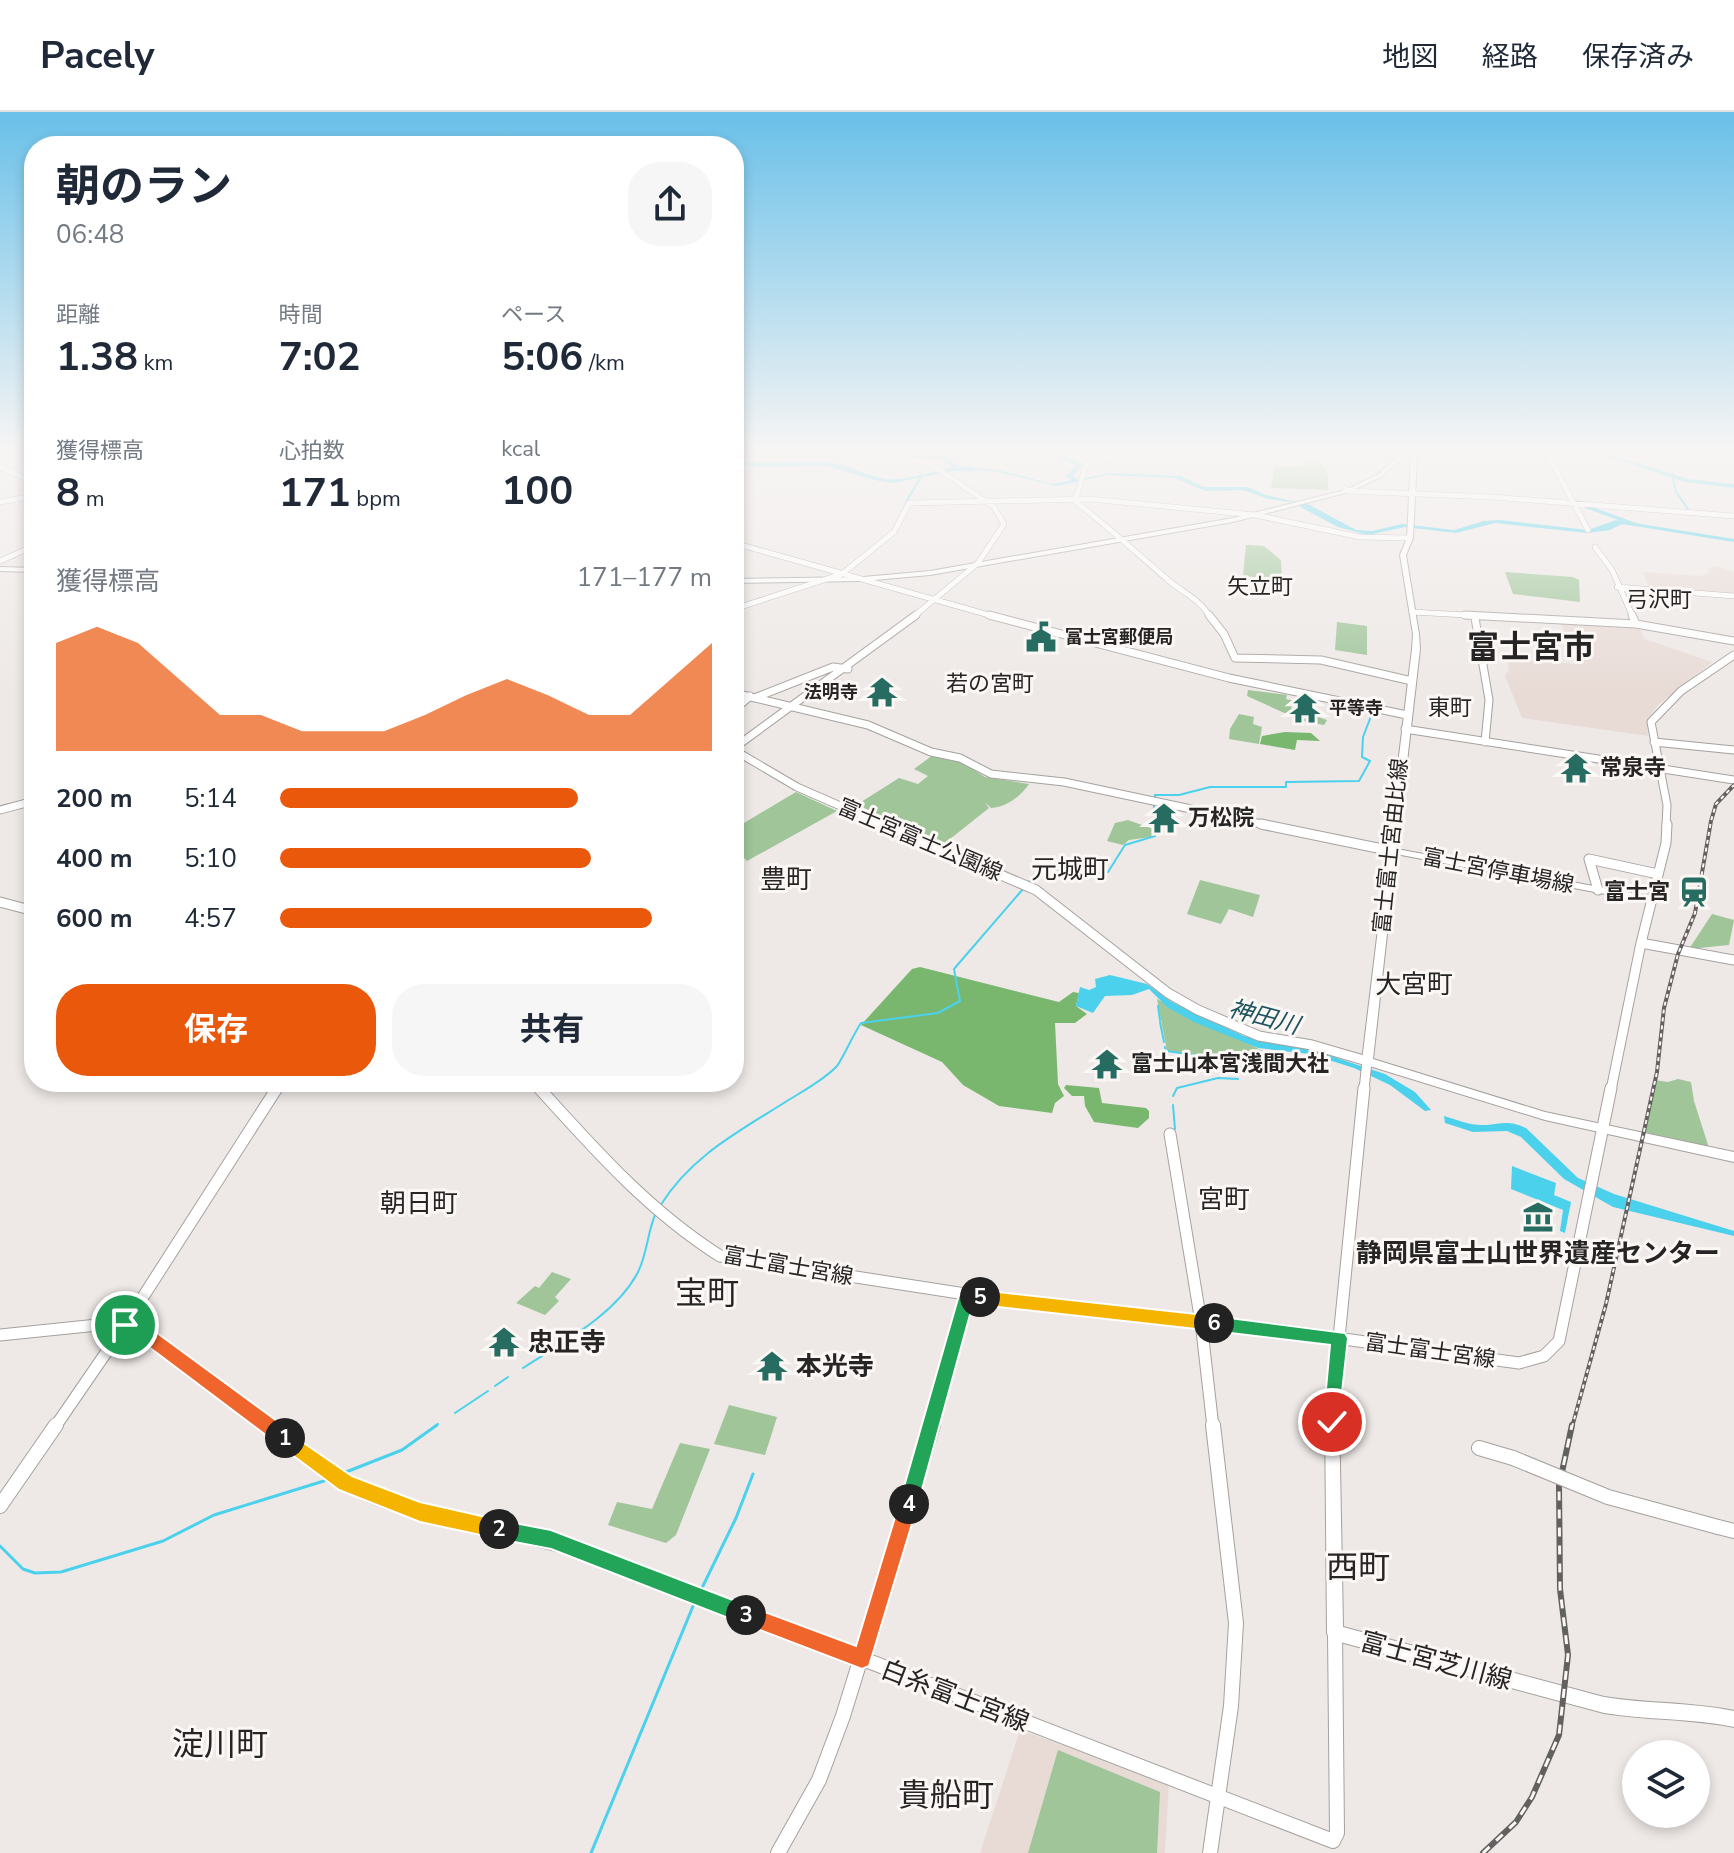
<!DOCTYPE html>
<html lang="ja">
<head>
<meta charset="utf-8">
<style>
  :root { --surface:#fff; --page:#f6f6f7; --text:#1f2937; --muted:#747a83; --line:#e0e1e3; --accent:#ea580c }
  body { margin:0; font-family:"Nunito Sans","Noto Sans JP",sans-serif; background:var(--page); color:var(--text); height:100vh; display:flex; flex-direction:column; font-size:30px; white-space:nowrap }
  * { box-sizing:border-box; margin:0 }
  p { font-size:26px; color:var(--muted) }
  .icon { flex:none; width:44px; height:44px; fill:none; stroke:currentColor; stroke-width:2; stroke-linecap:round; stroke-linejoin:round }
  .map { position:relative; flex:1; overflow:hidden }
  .drawer { position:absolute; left:24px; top:24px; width:720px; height:956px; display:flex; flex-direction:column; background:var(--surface); border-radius:32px; box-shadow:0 4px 12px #0003 }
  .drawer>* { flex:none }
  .buttons { position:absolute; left:1622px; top:1628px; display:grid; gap:16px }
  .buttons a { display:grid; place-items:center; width:88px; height:88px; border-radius:50%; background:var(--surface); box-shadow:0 4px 12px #0003; font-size:40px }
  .pin { position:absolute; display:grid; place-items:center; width:68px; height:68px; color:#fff; margin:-34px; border:4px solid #fff; border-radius:50%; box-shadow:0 2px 8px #0007 }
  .km { position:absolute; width:40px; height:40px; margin:-20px; border-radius:50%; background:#222; color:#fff; font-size:22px; line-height:40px; text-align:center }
  .round { display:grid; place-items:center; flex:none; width:84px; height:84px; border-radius:32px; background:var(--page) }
  .head { display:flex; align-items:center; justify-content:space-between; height:136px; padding:0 32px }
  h1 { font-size:44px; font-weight:700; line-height:60px }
  .stats { display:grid; grid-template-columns:repeat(3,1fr); gap:12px; height:136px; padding:8px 32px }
  .stats div { display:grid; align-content:center }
  .stats b { font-size:40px; font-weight:700 }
  .stats small { font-size:22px; font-weight:400 }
  .stats p { font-size:22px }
  .chart { height:224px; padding:16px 32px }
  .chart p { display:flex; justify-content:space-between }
  .chart svg { width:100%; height:144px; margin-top:8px; fill:var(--accent); opacity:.7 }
  .cta { display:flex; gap:16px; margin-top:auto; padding:16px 32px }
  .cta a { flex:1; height:92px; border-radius:32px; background:var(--accent); color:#fff; font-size:32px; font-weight:700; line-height:92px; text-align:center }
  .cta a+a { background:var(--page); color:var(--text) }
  ul { padding:0 32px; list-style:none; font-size:26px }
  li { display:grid; grid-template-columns:128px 96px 1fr; align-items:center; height:60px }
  li i { height:20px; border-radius:10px; background:var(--accent) }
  header { display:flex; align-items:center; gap:48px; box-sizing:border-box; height:112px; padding:0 40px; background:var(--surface); border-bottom:2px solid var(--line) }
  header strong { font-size:38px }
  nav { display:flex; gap:44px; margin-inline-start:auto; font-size:28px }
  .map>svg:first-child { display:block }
</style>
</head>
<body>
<header>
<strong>Pacely</strong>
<nav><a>地図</a><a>経路</a><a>保存済み</a></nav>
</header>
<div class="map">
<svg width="1734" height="1741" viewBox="0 0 1734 1741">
  <rect width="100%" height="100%" fill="#eee9e7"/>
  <path fill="#e8dbd6" d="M1714,454L1734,459V482L1649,477L1643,460L1700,464L1709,461L1708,457Z
    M1561,512L1639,515L1645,527L1712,550L1658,593L1647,608L1648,624L1522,606L1505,564L1509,558L1507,547L1577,552Z
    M1020,1618L1169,1670L1165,1741H980Z"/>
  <path fill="#9fc599" d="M1305,348L1322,352L1328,363V378L1271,376L1274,355H1303Z
    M1246,433L1264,434L1281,448L1282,468L1243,464Z
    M1505,460L1573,465L1579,468L1580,490L1513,482Z
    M1337,510L1367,514V543L1335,538Z
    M1248,578L1287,583L1286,587L1294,589L1291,596L1327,608L1324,613L1302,609L1247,584Z
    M1239,602L1254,605L1253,612L1262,615L1259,632L1229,627L1230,617Z
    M933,643L963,651L985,665L1029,672C1021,684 1007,695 991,696L985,690L989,696L945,731L850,697L899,666L918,672L928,664L914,657Z
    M796,680L837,699L747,749L734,736V717Z
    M1128,708L1156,718L1151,725L1129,728L1123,733L1107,729L1115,711Z
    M1200,768L1260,783L1253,805L1229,797L1221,812L1187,802Z
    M1712,802L1734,808L1729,833L1689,837Z
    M1157,887L1265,940L1264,950L1167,939Z
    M1678,967L1691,970L1694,989L1709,1036L1644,1020L1655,968L1668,970Z
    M552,1160L571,1167L555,1185L559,1189L545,1203L516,1191L535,1174L539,1176Z
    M729,1293L777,1305L765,1343L714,1332Z
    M680,1331L710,1337L676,1423L666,1431L608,1413L617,1390L652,1397Z
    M1058,1638L1160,1680L1157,1741H1028Z"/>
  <path fill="#79b76f" d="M1285,620L1311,621L1320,629L1297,628L1295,638L1260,632L1262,624Z
    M920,855L1059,890L1073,880L1079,881L1076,894L1087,902L1075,911H1055L1058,972L1064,984L1055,991L1052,1001L999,994L963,973L942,950L861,913L912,857Z
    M1066,973L1099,976L1102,991L1146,996L1149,999V1006L1138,1016L1094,1010L1085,994L1084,984H1072L1064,976Z"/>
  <path fill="#4bd1eb" d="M960,354L1003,359L1052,372L1111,361L1181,364L1204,375H1248L1266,383L1310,393L1356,418L1372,419L1402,412L1454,418L1484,409L1500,408L1588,418L1616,408L1734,427V430L1622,412L1610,418L1587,421L1495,411L1456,421L1405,415L1368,423L1338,415L1291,390L1268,387L1243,378L1205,379L1174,366L1107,363L1057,374L998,360L958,356Z
    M1110,863L1147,872L1172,890L1244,924L1307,936L1385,962L1415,980L1431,998L1425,999L1390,973L1354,956L1310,942L1258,936L1194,910L1167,895L1149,877L1132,883L1105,884L1093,901L1076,894L1080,875L1089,878L1096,875L1095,867Z
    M1444,1004C1457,1008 1469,1013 1482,1013C1501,1013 1506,1007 1526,1016L1578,1066L1614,1082L1734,1119V1124L1613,1095L1564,1067L1521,1025L1507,1019L1473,1020L1445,1011Z
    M1512,1054L1556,1071L1554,1083L1571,1090L1565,1121L1560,1119L1563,1098L1511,1077Z"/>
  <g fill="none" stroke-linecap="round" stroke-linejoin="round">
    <path stroke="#4bd1eb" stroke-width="2" d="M1673,367L1676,380L1688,397
      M906,390L921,365
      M1155,687V683H1179L1210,675H1286V670L1359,669L1370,649L1362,645L1363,625L1373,599
      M1027,771L1046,755L1084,763L1108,760L1125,733L1155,724L1154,694
      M1158,894L1160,908
      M1160,910L1164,930
      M1165,935L1166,939L1202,944L1203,955H1260
      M1173,984L1177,976L1218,966L1238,967
      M1173,993L1175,1017
      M660,1094C691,1044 738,1020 787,989C803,979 824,968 837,954C842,948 854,921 861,911L938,901L960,889L954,857L1023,777
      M523,1256C561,1231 614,1204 637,1162C647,1144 647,1122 655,1103
      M495,1274L508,1265
      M455,1301L488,1279
      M434,1315L438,1312"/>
    <path stroke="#4bd1eb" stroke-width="3" d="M341,1362L402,1338L437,1313
      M0,1434L23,1457L35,1461L61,1460L163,1429L214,1403L327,1368
      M701,1478L736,1406L753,1362
      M591,1741L696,1487"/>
    <path fill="#4bd1eb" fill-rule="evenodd" d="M904,339H910L911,342H942L960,355H973L976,357L973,359H953L893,371L874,368L827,354L757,355L734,352V348C765,354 796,347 827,350C848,352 866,364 886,367C909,369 932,359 953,355L941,346H908L905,344Z
      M1031,339L1058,340L1080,351L1081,356L1072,364L1081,369L1076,370L1065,364L1075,355V353L1057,344Z
      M1590,339H1601L1688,367L1734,372V376L1685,370Z
      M1587,393L1636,411L1637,412L1632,413L1585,396V394Z"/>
    <g stroke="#a5a19f" stroke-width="6">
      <path id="secondary-far4" d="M804,339L901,345L932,353L994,395L1004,412L978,451L913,505
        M1071,339L1086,353L1075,389C1107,414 1137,441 1168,468C1183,481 1200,487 1210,505
        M1379,339L1401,347
        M1546,339L1588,418
        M1086,353L1136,339
        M0,355L34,370
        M1345,376L1347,379L1492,385L1734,404
        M0,390L34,384
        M734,431L996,505
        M1595,435L1612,458L1633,505
        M0,449L34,434
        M1617,475L1734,484
        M734,497L842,462L894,420L909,391L1090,387L1255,403L1360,425L1410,426
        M1412,500L1502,505"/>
    </g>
    <g stroke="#a5a19f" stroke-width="9">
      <path id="secondary-far3" d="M989,503L1229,566L1407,603
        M1209,503L1224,522L1235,546L1321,548L1412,569
        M1465,503L1636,512L1734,529
        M1632,503L1636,512
        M1475,506L1489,588L1485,630
        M734,581L868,613L931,640L960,646L991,662L1064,670L1271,714
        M757,585L833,555L848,557
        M734,598L750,584
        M1405,617L1734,668
        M1654,630L1734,638
        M734,636L916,503
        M734,638L797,675L886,714
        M0,698L34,689
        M1666,714L1667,693L1651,610L1681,579L1734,543"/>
    </g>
    <g stroke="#a5a19f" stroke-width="11">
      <path id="secondary-far2" d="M882,712L1036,778L1168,881L1198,898L1259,924L1312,933L1367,949L1364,978
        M1261,712L1392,739
        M1598,778L1589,747L1658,762
        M0,790L34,799
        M1641,831L1734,848
        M533,970L541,978
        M276,978L281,970
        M1611,978L1641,831L1666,731L1667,712"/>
    </g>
    <g stroke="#a5a19f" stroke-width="13">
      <path id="secondary-far1" d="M539,976C595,1038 649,1099 720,1144L1024,1191L1278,1218L1519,1251L1544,1244L1559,1229L1611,976
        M1170,1022L1201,1210L1213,1315
        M0,1223L107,1212L134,1216L269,1315
        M1339,1226L1364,976
        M55,1315L125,1213L277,976
        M932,1315L967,1183"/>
    </g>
    <g stroke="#a5a19f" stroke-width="16">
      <path id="secondary" d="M266,1313C292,1332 318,1355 346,1371C416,1410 514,1416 592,1442L1333,1729L1337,1721L1335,1521
        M1479,1336L1513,1346
        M0,1394L56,1313
        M1718,1415L1734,1419
        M778,1741L819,1668L843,1604L933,1313
        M1210,1741L1231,1594L1236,1511L1213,1313"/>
    </g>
    <g stroke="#a5a19f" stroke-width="2">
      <path id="primary" d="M1417,339H1424L1417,344L1413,426L1406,443L1419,522L1420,537L1397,737L1652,785L1657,788L1652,791L1396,742L1373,947L1545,1000L1734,1040V1050L1545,1008L1363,952L1362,949L1412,537L1413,522L1400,443L1407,426L1411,343Z
        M1339,1220L1344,1222L1346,1226L1339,1299L1343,1515L1604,1585C1647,1592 1691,1590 1734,1599V1615C1691,1606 1647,1608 1604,1601L1329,1527L1327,1521L1325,1299L1332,1226L1334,1222Z"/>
    </g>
    <g stroke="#a5a19f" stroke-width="2">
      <path id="highway" d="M1403,339H1410L1381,365L1349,380L1233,410L930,463L863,469L734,471V467L863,465L930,459L1233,406L1345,378L1377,363Z
        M0,455L34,456V460L0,459Z"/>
    </g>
    <use href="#secondary-far4" stroke="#fff" stroke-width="5"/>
    <use href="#secondary-far3" stroke="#fff" stroke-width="7"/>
    <use href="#secondary-far2" stroke="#fff" stroke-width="9"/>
    <use href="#secondary-far1" stroke="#fff" stroke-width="11"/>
    <use href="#secondary" stroke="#fff" stroke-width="14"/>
    <use href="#primary" fill="#fff" fill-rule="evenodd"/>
    <use href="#highway" fill="#fff" fill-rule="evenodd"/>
    <g stroke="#636060" stroke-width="4">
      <path id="rail-far1" d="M1572,1315L1606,1192L1657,960L1664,896L1678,842L1695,801L1711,709L1716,692L1734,673"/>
    </g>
    <g stroke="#636060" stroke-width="6">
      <path id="rail" d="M1483,1741L1516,1710L1532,1685L1559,1623L1568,1543L1560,1477L1559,1374L1572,1313"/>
    </g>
    <use href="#rail-far1" stroke="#fbf7f5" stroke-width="2" stroke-dasharray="4" stroke-linecap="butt"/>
    <use href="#rail" stroke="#fbf7f5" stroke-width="3" stroke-dasharray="9" stroke-linecap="butt"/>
    <g stroke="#a5a19f" stroke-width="16" stroke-linecap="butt">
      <path id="secondary-bridge" d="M1513,1346L1608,1385L1718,1415"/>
    </g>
    <use href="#secondary-bridge" stroke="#fff" stroke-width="14"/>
  </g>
  <linearGradient id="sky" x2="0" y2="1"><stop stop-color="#69c0e9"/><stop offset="0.58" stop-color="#f7f5f4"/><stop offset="1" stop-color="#f7f5f4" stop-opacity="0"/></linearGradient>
  <rect width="1734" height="583" fill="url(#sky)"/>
  <path fill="#f0652b" stroke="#fff" stroke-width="2" d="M125,1205L153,1218L292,1320L294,1326L292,1333L285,1335L279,1333L141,1229L119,1218L116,1213Z"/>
  <path fill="#f5b400" stroke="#fff" stroke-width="2" d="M285,1318L352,1364L420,1390L499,1408L505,1410L508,1417L505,1424L499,1427L420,1410L339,1378L279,1333L276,1326L279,1320Z"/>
  <path fill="#22a559" stroke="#fff" stroke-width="2" d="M499,1408L551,1418L746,1493L753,1495L756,1503L753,1510L746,1513L551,1437L499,1427L492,1424L489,1417L492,1410Z"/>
  <path fill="#f0652b" stroke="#fff" stroke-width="2" d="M909,1383L916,1386L918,1392L869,1554L862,1557L739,1510L736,1503L739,1495L746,1493L856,1534L899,1392L902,1386Z"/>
  <path fill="#22a559" stroke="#fff" stroke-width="2" d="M967,1176L986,1180L988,1185L986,1190L973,1192L918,1392L916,1399L909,1402L902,1399L899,1392L959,1183Z"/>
  <path fill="#f5b400" stroke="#fff" stroke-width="2" d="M980,1178L1214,1204L1222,1211L1214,1219L980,1193L972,1185Z"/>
  <path fill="#22a559" stroke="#fff" stroke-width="2" d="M1214,1204L1345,1221L1348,1226L1338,1316L1332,1319L1325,1316L1323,1310L1330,1233L1214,1219L1205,1211Z"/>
  <defs>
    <g id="civic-bare" transform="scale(2.4)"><path d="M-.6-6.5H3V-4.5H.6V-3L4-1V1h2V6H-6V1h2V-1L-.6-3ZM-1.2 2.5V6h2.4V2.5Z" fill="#266c60" stroke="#fbf7f5" stroke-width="2.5" paint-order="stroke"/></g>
    <g id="temple-bare" transform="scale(2.4)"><path d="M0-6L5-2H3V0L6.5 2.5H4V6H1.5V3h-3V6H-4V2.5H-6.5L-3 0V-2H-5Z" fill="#266c60" stroke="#fbf7f5" stroke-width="2.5" paint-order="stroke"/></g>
    <g id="station-bare" transform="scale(2.4)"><path d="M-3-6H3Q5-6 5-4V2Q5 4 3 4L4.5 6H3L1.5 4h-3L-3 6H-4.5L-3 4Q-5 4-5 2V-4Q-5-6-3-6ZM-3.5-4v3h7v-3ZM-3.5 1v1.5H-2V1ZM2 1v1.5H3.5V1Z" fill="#266c60" stroke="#fbf7f5" stroke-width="2.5" paint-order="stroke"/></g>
    <g id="museum-bare" transform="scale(2.4)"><path d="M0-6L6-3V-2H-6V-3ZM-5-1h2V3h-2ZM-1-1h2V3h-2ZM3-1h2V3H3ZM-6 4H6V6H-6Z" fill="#266c60" stroke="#fbf7f5" stroke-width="2.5" paint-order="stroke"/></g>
  </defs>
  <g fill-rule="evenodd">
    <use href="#civic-bare" x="1041" y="525"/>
    <use href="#temple-bare" x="882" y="580"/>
    <use href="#temple-bare" x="1305" y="596"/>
    <use href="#temple-bare" x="1576" y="656"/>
    <use href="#temple-bare" x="1164" y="706"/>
    <use href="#station-bare" x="1694" y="780"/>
    <use href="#temple-bare" x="1107" y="952"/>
    <use href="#museum-bare" x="1538" y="1105"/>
    <use href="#temple-bare" x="504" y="1230"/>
    <use href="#temple-bare" x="772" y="1254"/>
  </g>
  <g text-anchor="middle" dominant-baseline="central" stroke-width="6" stroke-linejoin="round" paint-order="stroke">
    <g font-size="18" font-weight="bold" fill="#262424" stroke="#fbf7f5" text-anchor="start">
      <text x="1065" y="525">富士宮郵便局</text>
      <text x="858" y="580" text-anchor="end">法明寺</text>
      <text x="1329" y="596">平等寺</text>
    </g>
    <g font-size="22" fill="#262424" stroke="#fbf7f5">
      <text x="1260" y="475">矢立町</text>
      <text x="1659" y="488">弓沢町</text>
      <text x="990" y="572">若の宮町</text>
      <text x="1450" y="596">東町</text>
    </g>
    <g font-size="22" font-weight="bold" fill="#262424" stroke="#fbf7f5" text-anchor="start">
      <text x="1600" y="656">常泉寺</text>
      <text x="1188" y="706">万松院</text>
      <text x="1670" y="780" text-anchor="end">富士宮</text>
      <text x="1131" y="952">富士山本宮浅間大社</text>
    </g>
    <g font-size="22" fill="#262424" stroke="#fbf7f5">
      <text transform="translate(920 728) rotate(23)">富士宮富士公園線</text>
      <text transform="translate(1391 734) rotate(-84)">富士富士宮由比線</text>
      <text transform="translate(1498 759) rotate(11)">富士宮停車場線</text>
      <text transform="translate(788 1154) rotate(10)">富士富士宮線</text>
      <text transform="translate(1430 1239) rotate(8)">富士富士宮線</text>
    </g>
    <g font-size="24" font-style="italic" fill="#1d5460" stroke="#fbf7f5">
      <text transform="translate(1264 905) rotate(15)">神田川</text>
    </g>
    <g font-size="26" fill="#262424" stroke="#fbf7f5">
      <text x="1070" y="757">元城町</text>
      <text x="786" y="767">豊町</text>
      <text x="1414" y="872">大宮町</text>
      <text x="1224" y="1087">宮町</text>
      <text x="419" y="1091">朝日町</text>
    </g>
    <g font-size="26" font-weight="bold" fill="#262424" stroke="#fbf7f5" text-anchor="start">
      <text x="1538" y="1141" text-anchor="middle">静岡県富士山世界遺産センター</text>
      <text x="528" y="1230">忠正寺</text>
      <text x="796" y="1254">本光寺</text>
    </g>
    <g font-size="26" fill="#262424" stroke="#fbf7f5">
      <text transform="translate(1436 1549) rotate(15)">富士宮芝川線</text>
      <text transform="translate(955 1584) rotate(21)">白糸富士宮線</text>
    </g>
    <g font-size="32" font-weight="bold" fill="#262424" stroke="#fbf7f5">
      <text x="1531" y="535">富士宮市</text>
    </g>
    <g font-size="32" fill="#262424" stroke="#fbf7f5">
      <text x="707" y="1181">宝町</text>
      <text x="1358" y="1455">西町</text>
      <text x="220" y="1632">淀川町</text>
      <text x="946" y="1683">貴船町</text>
    </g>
  </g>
</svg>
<div class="buttons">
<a><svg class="icon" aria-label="layers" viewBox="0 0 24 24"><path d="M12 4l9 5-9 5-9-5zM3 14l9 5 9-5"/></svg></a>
</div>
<div class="pin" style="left:125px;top:1213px;background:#1e9e55"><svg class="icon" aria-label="arrive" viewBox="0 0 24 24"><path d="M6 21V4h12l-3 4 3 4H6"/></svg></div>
<div class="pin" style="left:1332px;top:1310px;background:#d93025"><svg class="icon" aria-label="check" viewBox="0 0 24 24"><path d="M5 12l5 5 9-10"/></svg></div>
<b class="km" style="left:285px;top:1326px">1</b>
<b class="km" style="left:499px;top:1417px">2</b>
<b class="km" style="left:746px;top:1503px">3</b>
<b class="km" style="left:909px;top:1392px">4</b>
<b class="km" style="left:980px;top:1185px">5</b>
<b class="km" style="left:1214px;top:1211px">6</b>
<section class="drawer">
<div class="head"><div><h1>朝のラン</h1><p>06:48</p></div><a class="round"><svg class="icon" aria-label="share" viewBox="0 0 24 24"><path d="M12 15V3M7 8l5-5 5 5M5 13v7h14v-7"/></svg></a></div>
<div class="stats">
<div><p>距離</p><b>1.38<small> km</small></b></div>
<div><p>時間</p><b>7:02</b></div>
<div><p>ペース</p><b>5:06<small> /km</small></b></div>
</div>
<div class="stats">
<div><p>獲得標高</p><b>8<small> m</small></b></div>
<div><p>心拍数</p><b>171<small> bpm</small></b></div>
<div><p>kcal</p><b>100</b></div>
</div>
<div class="chart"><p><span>獲得標高</span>171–177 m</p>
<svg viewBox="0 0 160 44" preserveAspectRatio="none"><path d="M0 44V11L10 6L20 11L30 22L40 33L50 33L60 38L70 38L80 38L90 33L100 27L110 22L120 27L130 33L140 33L150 22L160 11V44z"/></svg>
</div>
<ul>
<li><b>200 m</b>5:14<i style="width:69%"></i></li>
<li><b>400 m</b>5:10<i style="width:72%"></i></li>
<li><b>600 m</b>4:57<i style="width:86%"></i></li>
</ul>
<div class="cta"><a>保存</a><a>共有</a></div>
</section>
</div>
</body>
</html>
